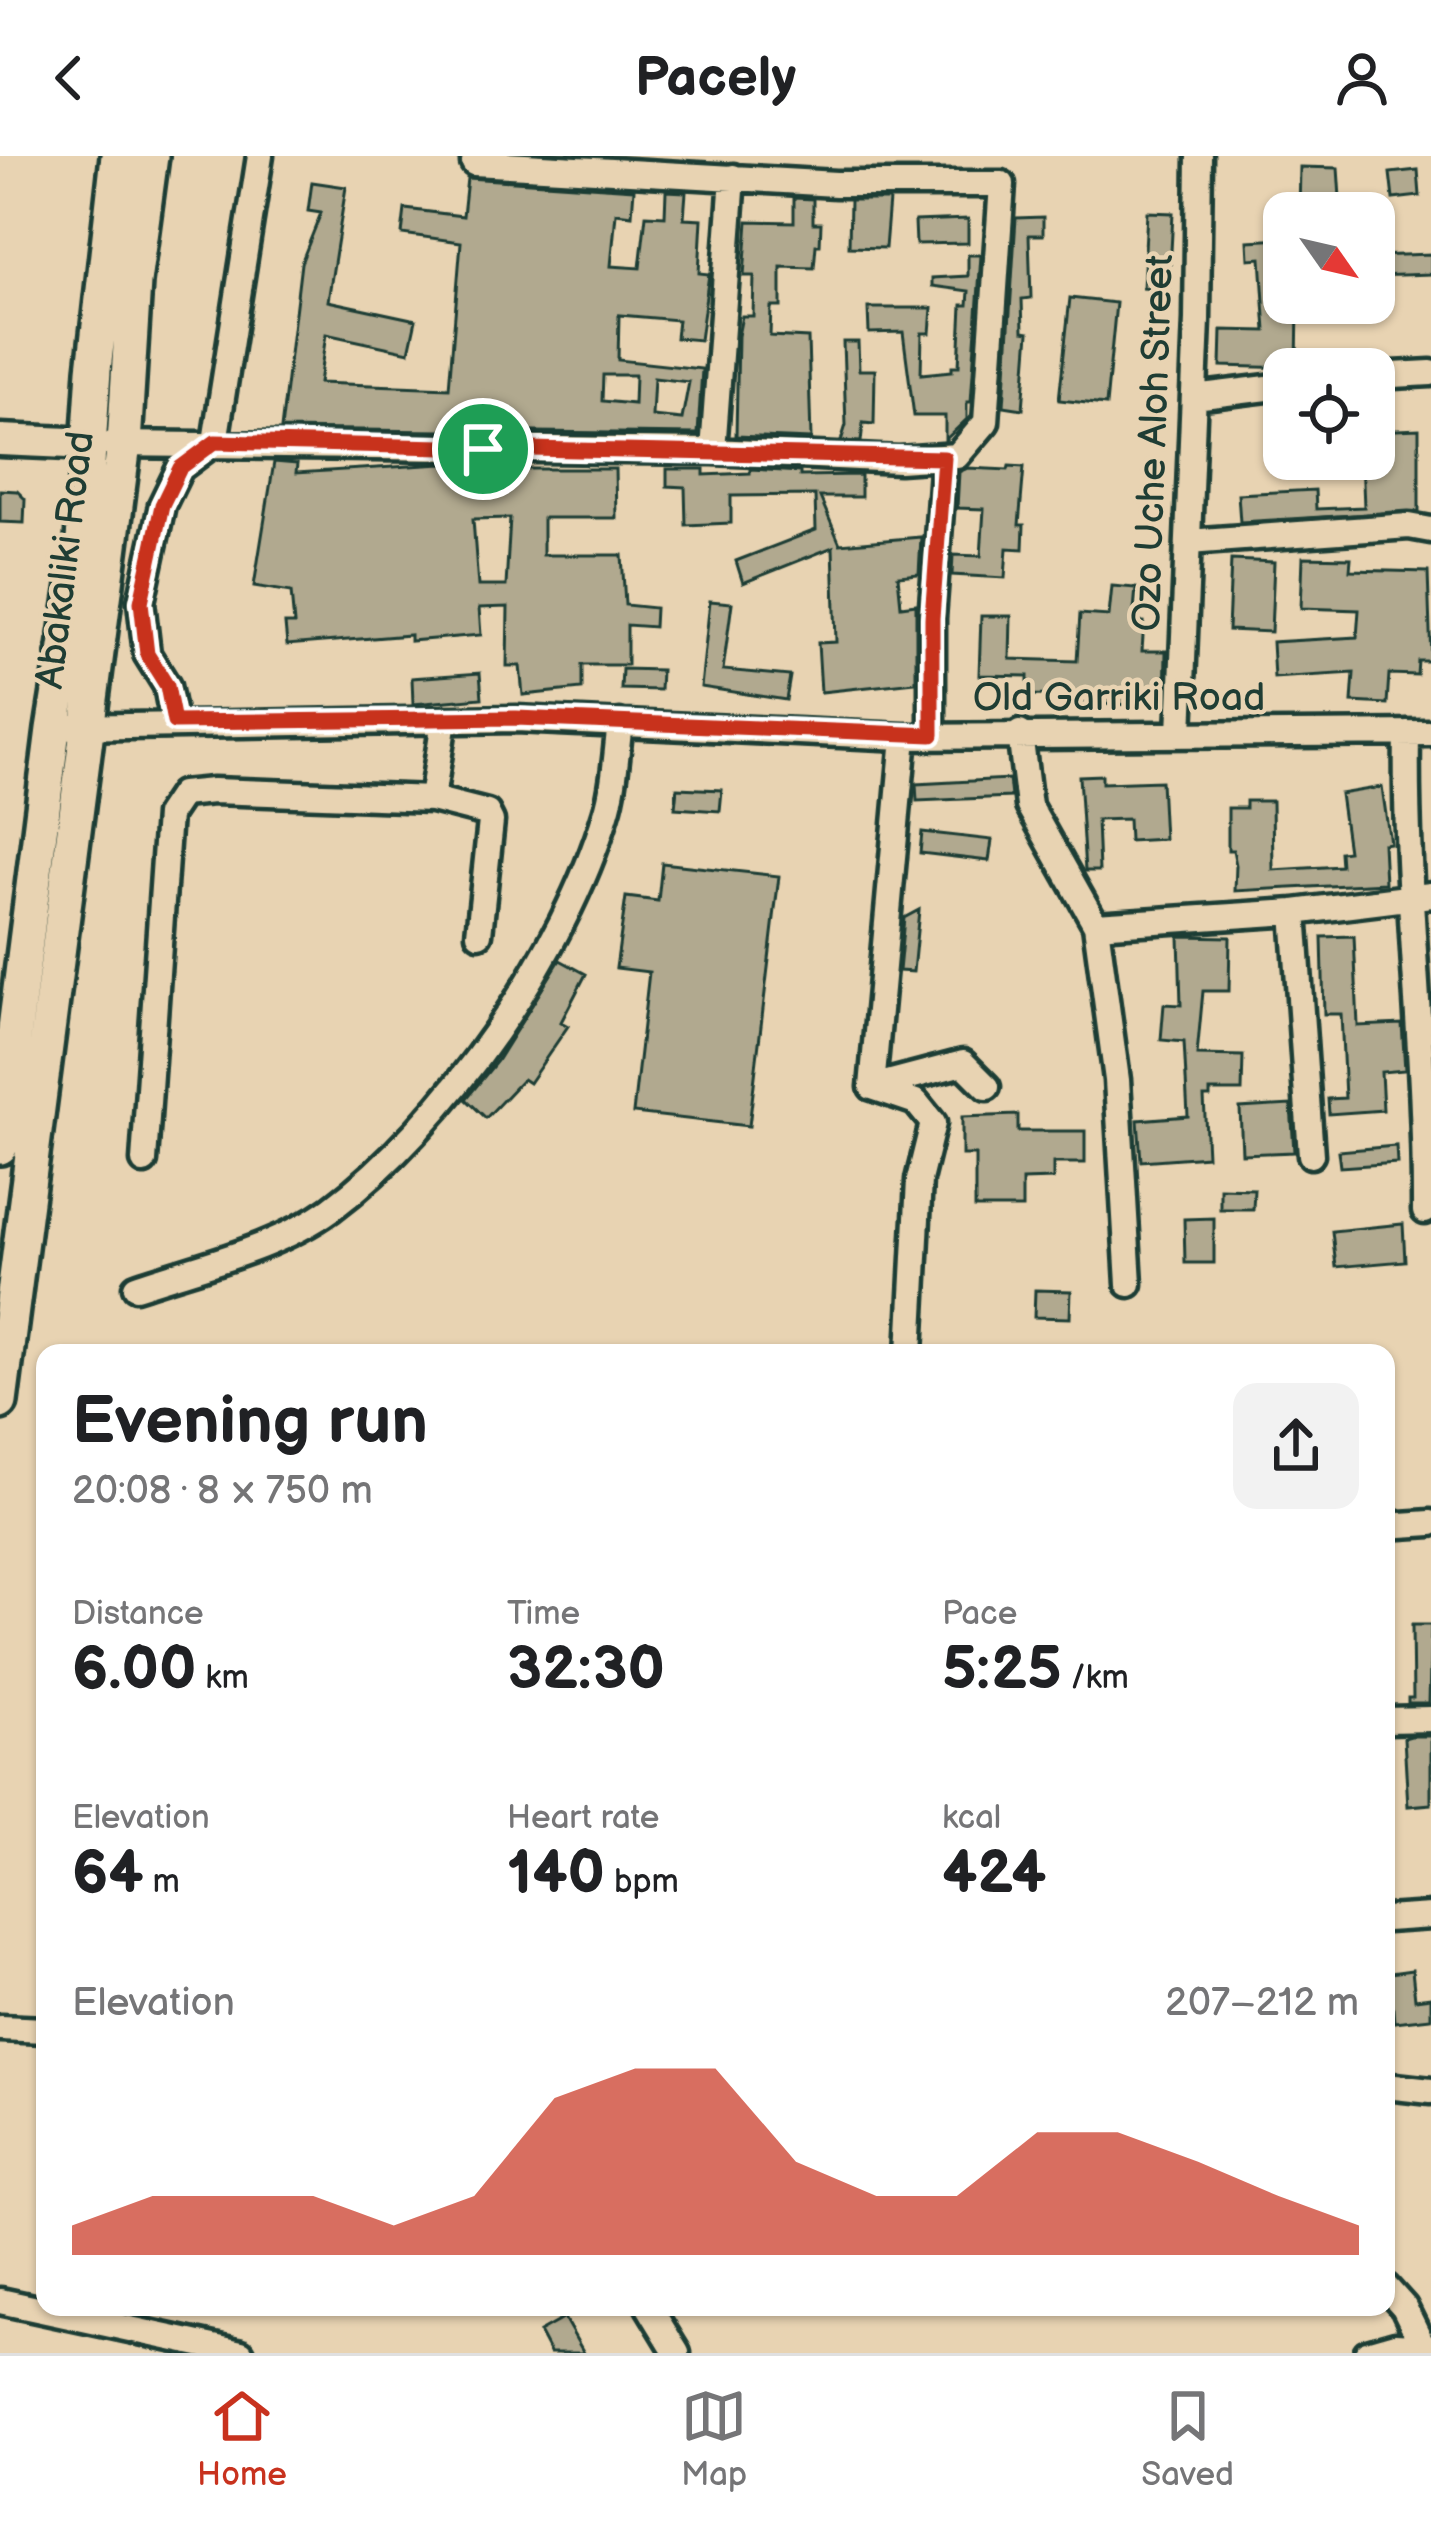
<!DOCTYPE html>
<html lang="en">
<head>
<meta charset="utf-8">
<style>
  :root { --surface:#fff; --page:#f2f2f2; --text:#202124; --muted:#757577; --line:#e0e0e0; --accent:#c8321e }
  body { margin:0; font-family:"Balsamiq Sans",sans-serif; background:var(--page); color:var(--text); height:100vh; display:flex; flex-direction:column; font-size:45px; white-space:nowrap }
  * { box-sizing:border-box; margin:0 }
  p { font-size:39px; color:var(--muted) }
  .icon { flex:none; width:66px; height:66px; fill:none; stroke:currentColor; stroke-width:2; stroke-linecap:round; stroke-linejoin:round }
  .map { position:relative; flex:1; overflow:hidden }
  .drawer { position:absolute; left:36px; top:1188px; width:1359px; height:972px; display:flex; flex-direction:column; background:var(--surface); border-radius:24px; box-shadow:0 3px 9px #0004 }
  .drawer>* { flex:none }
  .needle { width:78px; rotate:124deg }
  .controls { position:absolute; left:1263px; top:36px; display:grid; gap:24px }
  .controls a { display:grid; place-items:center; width:132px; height:132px; border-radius:24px; background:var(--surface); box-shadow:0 3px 9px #0004; font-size:60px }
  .pin { position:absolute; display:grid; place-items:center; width:102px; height:102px; color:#fff; margin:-51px; border:6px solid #fff; border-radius:50%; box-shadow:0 3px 12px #0007 }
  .round { display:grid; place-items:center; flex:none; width:126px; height:126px; border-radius:24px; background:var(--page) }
  .overview { display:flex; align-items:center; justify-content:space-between; height:204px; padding:0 36px }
  h1 { font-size:66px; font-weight:700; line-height:90px }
  .metrics { display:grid; grid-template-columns:repeat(3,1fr); gap:18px; height:204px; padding:12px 36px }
  .metrics div { display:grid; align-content:center }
  .metrics b { font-size:60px; font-weight:700 }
  .metrics small { font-size:33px; font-weight:400 }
  .metrics p { font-size:33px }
  .chart { height:336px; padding:24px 36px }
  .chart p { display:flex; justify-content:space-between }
  .chart svg { width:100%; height:216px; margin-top:12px; fill:var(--accent); opacity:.7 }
  header { display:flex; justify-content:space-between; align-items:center; height:156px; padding:0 36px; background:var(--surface); font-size:54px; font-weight:700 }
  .tab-bar { display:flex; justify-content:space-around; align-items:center; height:168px; border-top:3px solid var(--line); background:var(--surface); font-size:33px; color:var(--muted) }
  .tab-bar a { display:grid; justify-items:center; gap:6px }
  .tab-bar .selected { color:var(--accent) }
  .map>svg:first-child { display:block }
</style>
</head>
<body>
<header><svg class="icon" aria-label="back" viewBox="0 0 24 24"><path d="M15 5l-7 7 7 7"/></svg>Pacely<svg class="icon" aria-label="person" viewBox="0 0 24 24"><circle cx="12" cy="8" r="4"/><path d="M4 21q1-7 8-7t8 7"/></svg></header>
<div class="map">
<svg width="1431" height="2197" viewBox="0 0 1431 2197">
  <rect width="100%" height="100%" fill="#e8d3b2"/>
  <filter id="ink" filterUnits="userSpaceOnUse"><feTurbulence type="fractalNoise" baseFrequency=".00833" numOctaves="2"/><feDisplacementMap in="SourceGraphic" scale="24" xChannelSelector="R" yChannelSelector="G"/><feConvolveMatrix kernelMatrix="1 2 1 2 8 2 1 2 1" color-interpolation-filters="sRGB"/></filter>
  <g filter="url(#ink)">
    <path fill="#b1a98f" stroke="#1f3d34" stroke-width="3" fill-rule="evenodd" d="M1300,11L1338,12L1341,57H1299Z
      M1418,14L1420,40L1393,43L1390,17Z
      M467,22L634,33L632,59L616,57L611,110L640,112L646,59L665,60L666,35L686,36L684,62L702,63L699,117L709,118L700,184L676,182L678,164L619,159L618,204L702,213L698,278L281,273L301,107L321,57L308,55L312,26L346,31L328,145L416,164L409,196L326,178L319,227L449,232L461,86L402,78L405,53L463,60ZM603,219H635L634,248L602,245ZM654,222L689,226L682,263L652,260Z
      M794,42L813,43V67H821L820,89H816L814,112L781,111V151H771L770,180L808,182L811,283L736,280L738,180L742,160H753L754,120H744L748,65L794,66Z
      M850,44H889L885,92L849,91Z
      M1147,56L1173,57L1169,134L1143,132Z
      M1043,61V79H1029L1031,142L1022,143L1023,175L1029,176L1023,253L1004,250L1016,62Z
      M968,63V87L916,88L915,65Z
      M1284,83V147H1298L1297,212L1221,210L1222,174L1266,175L1261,102L1249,103L1248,85Z
      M1431,98V118L1374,120V100Z
      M968,99H981L971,246H967V263L945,284V260H914L903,176L869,177L868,152H932L930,177H922L921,218L952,215V210H959L962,149H968L969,135L932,130V122L968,120Z
      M1070,142L1116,147L1106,249L1059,244Z
      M843,186H858L859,214H875L874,268L863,267L861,286L841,285L846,269Z
      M1419,273V355L1240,366L1238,338L1315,334L1316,353L1364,351L1362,303H1374V275Z
      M274,306L297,308L296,317L443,308L492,309V313H615L616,362H543V399H622L625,449L655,452L654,471L627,469V509H582V533L523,539L520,510H507L508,451L479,452L481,479L410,485V479L287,489L285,468H294L291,436L254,430ZM510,362L506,430H478L473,363Z
      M1009,310L1024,311L1019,369H1024L1023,393L1007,392L1005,422L952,419L953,399L981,400L984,353L957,352L959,316L968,312L1008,314Z
      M667,313H704V319L750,317V313L800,316V320L861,319V341H820L840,388L921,381L919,418L898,420L901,450L916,448V526L821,536L818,487L836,486L833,391L743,427L736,405L816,374L815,339L731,340V367L686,369L685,331L667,330Z
      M0,334L17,335L25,343L24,367L0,366Z
      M1303,401L1351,402L1350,414L1428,416L1431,505H1418L1417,519L1389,518L1387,548L1352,546L1354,517L1274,522L1272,486L1357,481L1359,454L1301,452Z
      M1231,404L1274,406L1271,476L1228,474Z
      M1112,430L1136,432L1133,465L1144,466L1142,495H1166L1165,549L1080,548V540L1028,539V520L979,519L981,460H1011L1010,503L1077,505L1080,458L1109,460Z
      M710,445L732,447L723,514L790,520L786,544L701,531Z
      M622,513L661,514L660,534L621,533Z
      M480,517L482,542L413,548L412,522Z
      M1102,619V627L1161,625L1164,683L1129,685L1128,663L1097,664L1099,715H1085L1079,620Z
      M1009,623L1011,641L917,645L916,628Z
      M1382,631L1390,687L1383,688L1385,727L1235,735L1236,709L1233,694H1228V652H1246V645H1272L1273,714L1341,710L1340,696L1348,695L1340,638Z
      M677,632L722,634L720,655L675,652Z
      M922,676L992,684L989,705L920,697Z
      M662,707L779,720L749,970L633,957L649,816L616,812L626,741L658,745Z
      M919,754L913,816L899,815L904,762Z
      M1179,780L1230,781L1229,835H1203L1197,899L1243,900L1242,935H1210V941H1204L1207,1000L1141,1005L1138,964L1188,960L1184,886L1161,884L1164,848L1181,849Z
      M1354,780L1358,870L1402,868L1405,914L1381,916L1383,954L1329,958L1328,943L1345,942L1341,858H1324L1322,781Z
      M560,804L586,818L561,866L568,870L529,927L523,923L486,962L466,943L497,905Z
      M1291,949L1294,996L1242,998L1240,952Z
      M1018,959V975H1085V1007H1053V1023L1022,1024V1052H975V999H962V961Z
      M1396,990L1397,1007L1340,1011L1338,995Z
      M1220,1032L1254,1033L1253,1053H1220Z
      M1214,1062V1107H1185L1184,1063Z
      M1403,1068L1405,1105L1336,1111L1332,1075Z
      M1035,1134L1071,1135L1070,1162L1034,1161Z
      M1412,1469H1431L1429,1547H1408V1542H1413Z
      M1411,1580H1431V1648L1408,1650L1404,1582Z
      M1412,1814L1415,1843L1431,1841V1862L1394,1866L1390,1817Z
      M564,2162L584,2197H550L539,2176Z"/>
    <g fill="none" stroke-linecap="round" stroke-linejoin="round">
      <g stroke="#1f3d34" stroke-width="33">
        <path id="minor" d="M1374,220L1431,217
          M1194,241L1284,230
          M112,288L713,295L899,304L957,300L986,266L1002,28H836L474,7
          M713,295L733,21
          M1188,386L1409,370L1431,374
          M174,566L167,530L147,498L141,446L162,349L180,312L215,286L260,0
          M72,571L516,563L904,581L1431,577
          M1020,577L1029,650L1096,769L1117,924L1129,1128
          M1180,577L1197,164L1199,0
          M1407,577C1404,737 1426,895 1425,1055
          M932,579V462L944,301
          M432,643L444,564
          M1294,756L1311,999
          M1096,769L1294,756L1431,739
          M872,931L904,581
          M144,1005L168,659L182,638L213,635L432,643L487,657L491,665L479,778
          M136,1131C200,1109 276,1093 331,1053C447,967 565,796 606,658C615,630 616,597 620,567
          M910,1197L919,1024L933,967L916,946L872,931L963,907L987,931
          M1386,1370L1431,1367
          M1386,1564L1431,1563
          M1386,1763L1431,1760
          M0,1872L45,1874
          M1386,1930L1431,1935
          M1386,2131L1404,2151L1423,2190
          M0,2145L241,2197
          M649,2151L677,2197
          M1367,2197L1395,2189L1431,2191"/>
      </g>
      <g stroke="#1f3d34" stroke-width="39">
        <path id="major" d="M0,284L92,288"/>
      </g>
      <g stroke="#1f3d34" stroke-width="42">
        <path id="highway" d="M0,991L53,573L83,385L94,214L118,0
          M0,1246L124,288L134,126L151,0"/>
      </g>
      <use href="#minor" stroke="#e8d3b2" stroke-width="24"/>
      <use href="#major" stroke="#e8d3b2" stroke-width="30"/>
      <use href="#highway" stroke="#e8d3b2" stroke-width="33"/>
    </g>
  </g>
  <g fill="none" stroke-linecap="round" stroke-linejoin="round" filter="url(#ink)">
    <g stroke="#fff" stroke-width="24">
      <path id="route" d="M215,286L944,302L932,462V579L516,562L174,566L167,530L147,498L141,446L162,349L180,312Z"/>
    </g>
    <use href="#route" stroke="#c8321e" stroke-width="15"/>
  </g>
  <g text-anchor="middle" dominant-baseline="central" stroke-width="9" stroke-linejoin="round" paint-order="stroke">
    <g font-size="39" fill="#1f3d34" stroke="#e8d3b2">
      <text transform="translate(1154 287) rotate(-88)">Ozo Uche Aloh Street</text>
      <text transform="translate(66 404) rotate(-83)">Abakaliki Road</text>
      <text x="1119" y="542">Old Garriki Road</text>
    </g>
  </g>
</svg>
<div class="controls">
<a><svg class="needle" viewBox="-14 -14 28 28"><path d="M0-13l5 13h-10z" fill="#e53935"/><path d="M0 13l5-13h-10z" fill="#757577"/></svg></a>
<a><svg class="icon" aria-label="locate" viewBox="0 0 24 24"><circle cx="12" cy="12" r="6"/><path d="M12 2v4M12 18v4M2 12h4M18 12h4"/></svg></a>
</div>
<div class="pin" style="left:483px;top:293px;background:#1e9e55"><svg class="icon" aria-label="arrive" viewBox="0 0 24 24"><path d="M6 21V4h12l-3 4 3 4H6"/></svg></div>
<section class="drawer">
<div class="overview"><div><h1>Evening run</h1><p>20:08 · 8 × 750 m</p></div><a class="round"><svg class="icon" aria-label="share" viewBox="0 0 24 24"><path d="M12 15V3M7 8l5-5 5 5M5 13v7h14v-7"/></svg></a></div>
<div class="metrics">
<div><p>Distance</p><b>6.00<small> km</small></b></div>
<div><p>Time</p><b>32:30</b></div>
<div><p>Pace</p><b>5:25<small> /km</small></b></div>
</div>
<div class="metrics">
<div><p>Elevation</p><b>64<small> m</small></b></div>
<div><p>Heart rate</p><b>140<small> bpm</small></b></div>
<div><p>kcal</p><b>424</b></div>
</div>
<div class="chart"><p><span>Elevation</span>207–212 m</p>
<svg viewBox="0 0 160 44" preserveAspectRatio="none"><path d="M0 44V38L10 32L20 32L30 32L40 38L50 32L60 12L70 6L80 6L90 25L100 32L110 32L120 19L130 19L140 25L150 32L160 38V44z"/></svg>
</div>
</section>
</div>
<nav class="tab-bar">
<a class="selected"><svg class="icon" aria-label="home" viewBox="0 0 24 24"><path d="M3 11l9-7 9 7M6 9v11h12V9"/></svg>Home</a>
<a><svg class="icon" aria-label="map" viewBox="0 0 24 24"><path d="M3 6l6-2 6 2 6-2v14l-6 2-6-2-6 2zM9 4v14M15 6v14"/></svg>Map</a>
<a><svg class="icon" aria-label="saved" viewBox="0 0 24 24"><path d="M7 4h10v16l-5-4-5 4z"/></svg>Saved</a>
</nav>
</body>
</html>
